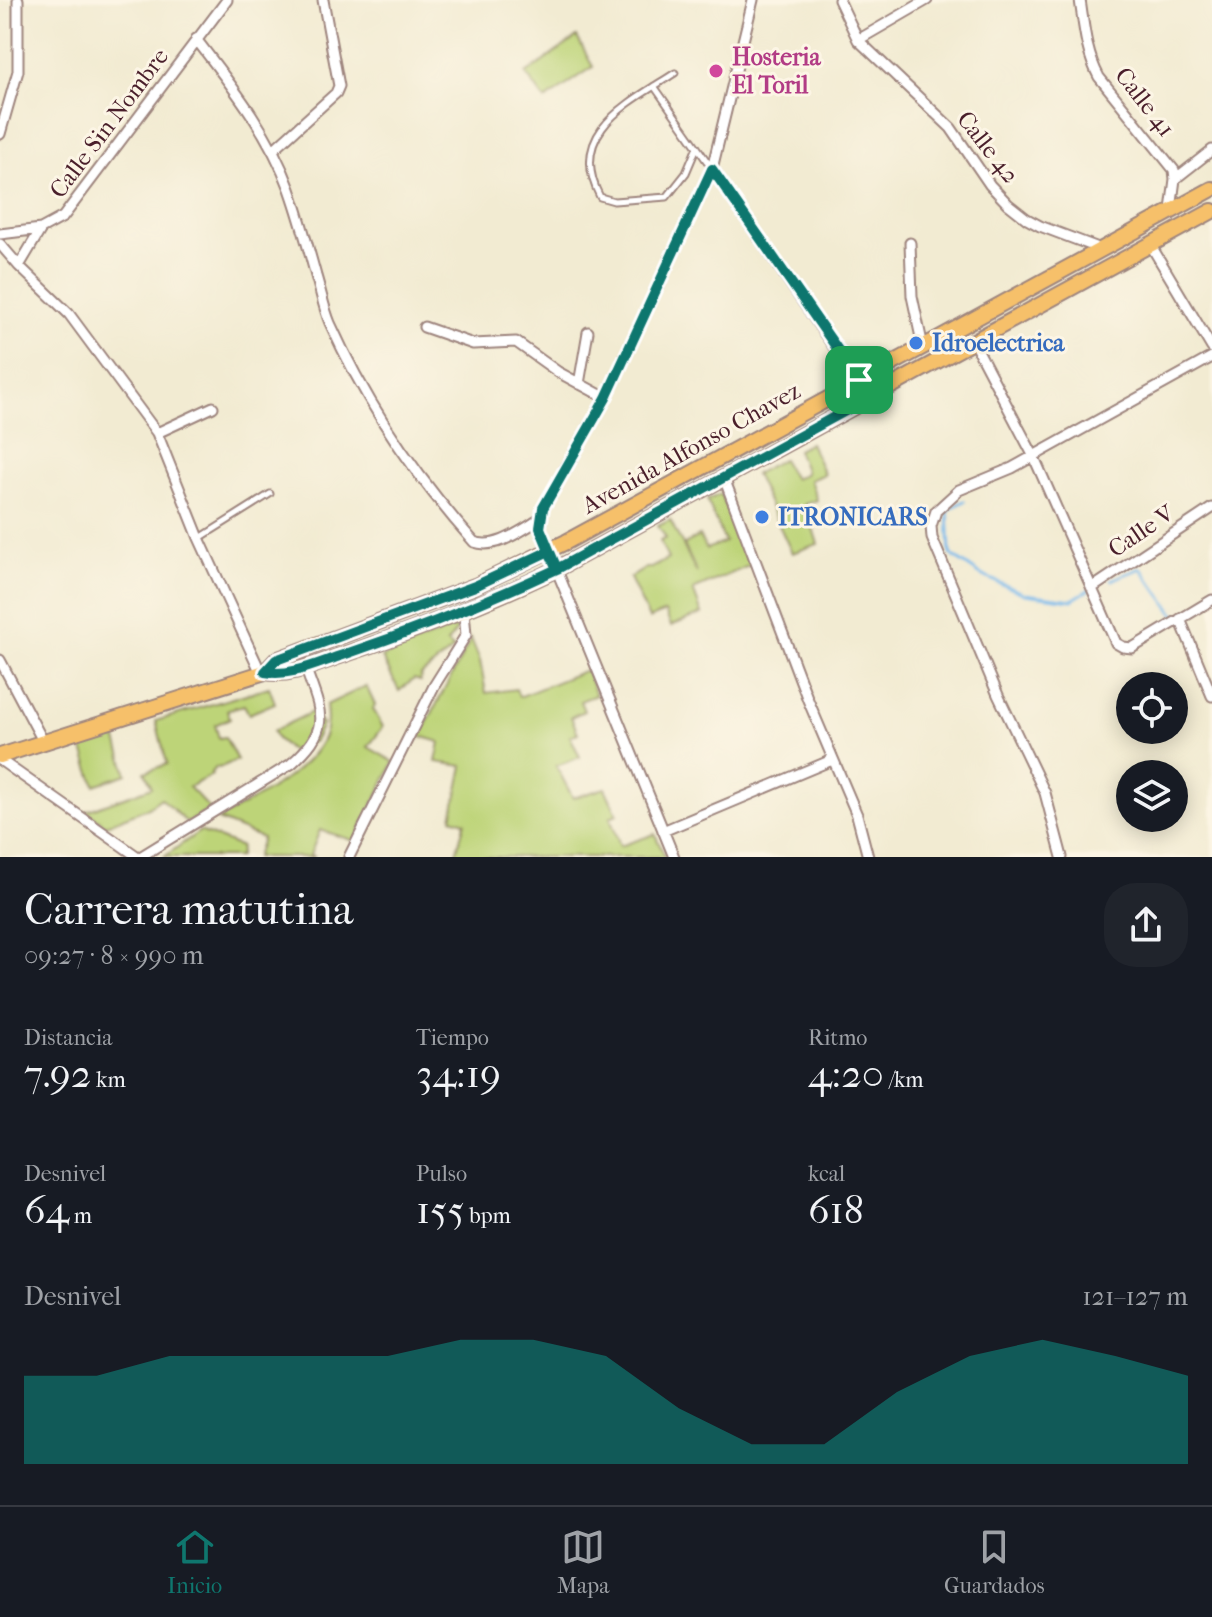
<!DOCTYPE html>
<html lang="es">
<head>
<meta charset="utf-8">
<style>
  :root { --surface:#171b24; --page:#20242c; --text:#f1f3f6; --muted:#9ea1a6; --line:#363941; --accent:#0f766e }
  body { margin:0; font-family:"IM FELL French Canon",serif; background:var(--page); color:var(--text); height:100vh; display:flex; flex-direction:column; font-size:30px; white-space:nowrap }
  * { box-sizing:border-box; margin:0 }
  p { font-size:26px; color:var(--muted) }
  .icon { flex:none; width:44px; height:44px; fill:none; stroke:currentColor; stroke-width:2; stroke-linecap:round; stroke-linejoin:round }
  .map { position:relative; height:857px; overflow:hidden }
  .drawer { display:flex; flex-direction:column; background:var(--surface); flex:1 }
  .drawer>* { flex:none }
  .controls { position:absolute; left:1116px; top:672px; display:grid; gap:16px }
  .controls a { display:grid; place-items:center; width:72px; height:72px; border-radius:50%; background:var(--surface); box-shadow:0 4px 20px #0003; font-size:40px }
  .pin { position:absolute; display:grid; place-items:center; width:68px; height:68px; color:#fff; margin:-34px; border-radius:16px; box-shadow:0 4px 12px #0006 }
  .round { display:grid; place-items:center; flex:none; width:84px; height:84px; border-radius:32px; background:var(--page) }
  .summary { display:flex; align-items:center; justify-content:space-between; height:136px; padding:0 24px }
  h1 { font-size:44px; font-weight:600; line-height:60px }
  .stats { display:grid; grid-template-columns:repeat(3,1fr); gap:12px; height:136px; padding:8px 24px }
  .stats div { display:grid; align-content:center }
  .stats b { font-size:40px; font-weight:600 }
  .stats small { font-size:22px; font-weight:400 }
  .stats p { font-size:22px }
  .chart { height:224px; padding:16px 24px }
  .chart p { display:flex; justify-content:space-between }
  .chart svg { width:100%; height:144px; margin-top:8px; fill:var(--accent); opacity:.7 }
  .menu { display:flex; justify-content:space-around; align-items:center; height:112px; border-top:2px solid var(--line); background:var(--surface); font-size:22px; color:var(--muted) }
  .menu a { display:grid; justify-items:center; gap:4px }
  .menu .active { color:var(--accent) }
  .map>svg:first-child { display:block }
</style>
</head>
<body>
<div class="map">
<svg width="1212" height="857" viewBox="0 0 1212 857">
  <rect width="100%" height="100%" fill="#fcf5e5"/>
  <filter id="ink" filterUnits="userSpaceOnUse"><feTurbulence type="fractalNoise" baseFrequency=".0125" numOctaves="2"/><feDisplacementMap in="SourceGraphic" scale="16" xChannelSelector="R" yChannelSelector="G"/><feConvolveMatrix kernelMatrix="1 2 1 2 8 2 1 2 1" color-interpolation-filters="sRGB"/></filter>
  <filter id="wash" filterUnits="userSpaceOnUse"><feTurbulence type="fractalNoise" baseFrequency=".006" numOctaves="4" result="noise"/><feDisplacementMap in="SourceGraphic" scale="32" xChannelSelector="R" yChannelSelector="G"/><feGaussianBlur stdDeviation="1.8" result="paint"/><feColorMatrix in="noise" values="0 0 0 0 0 0 0 0 0 0 0 0 0 0 0 0 0 1.4 0 .05"/><feComposite in="paint" operator="in"/></filter>
  <g filter="url(#wash)">
    <rect width="100%" height="100%" fill="#f2ebd2"/>
    <path fill="#bdd478" stroke="#847a52" stroke-width="2" d="M577,37L593,67L545,100L526,74Z
      M810,443L824,474L810,480L817,500L805,504L818,544L792,553L755,474L782,459L794,479L806,473L797,450Z
      M721,494L751,565L693,590L702,614L671,626L665,612L649,619L630,578L646,568H651L668,559L660,541L666,538L658,526L670,520L697,573L684,545L699,536L706,549L725,542L707,500Z
      M455,627L457,630L447,643L454,649L421,675L420,681L414,679L399,691L382,657Z
      M471,639L480,661L486,693L516,689L519,697L586,670L596,695L580,701L584,711L571,717L578,733L570,736L580,757L556,766L573,798L605,788L617,814L610,817L620,846L655,834L665,857H455L465,822L452,818L463,766L436,762L440,742L420,736Z
      M366,686L375,705L373,709L383,727L368,747L394,762L355,841L320,830L310,855L315,857H256L262,838L218,820C251,800 309,773 324,736C328,725 327,716 326,705Z
      M269,687L275,703L249,714L244,705L227,710L230,718L215,725L219,738L225,737L237,760L219,768L217,767L211,772L212,775L189,787L210,809L187,823L161,798L147,808L106,825L86,811L152,787L145,772L167,764L156,721Z
      M314,711L322,725L314,741L293,752L277,739L273,731Z
      M115,733L127,774L95,785L81,744Z
      M200,831L241,847L239,857H164Z"/>
    <g fill="none" stroke-linecap="round" stroke-linejoin="round">
      <path stroke="#76b8eb" stroke-width="3" d="M964,501L948,510L950,554L981,575L1025,594L1072,600L1090,589
        M1111,580L1141,568L1175,615L1181,616"/>
    </g>
  </g>
  <g filter="url(#ink)">
    <g fill="none" stroke-linecap="round" stroke-linejoin="round">
      <g stroke="#9e857e" stroke-width="9">
        <path id="service" d="M675,73C629,103 566,132 600,197L614,201L667,197L686,173L697,147
          M654,86L711,167
          M200,538L270,494"/>
      </g>
      <g stroke="#9e857e" stroke-width="13">
        <path id="minor" d="M839,0L858,40L951,128L990,185L1008,204L1027,219L1040,226L1101,249
          M1080,0C1084,27 1086,53 1099,77L1174,170L1175,179
          M196,39C232,86 269,132 290,189C300,217 308,247 316,276C321,292 324,309 330,323C366,403 416,477 474,542C496,550 520,531 539,520
          M858,40L927,0
          M0,134L18,71V0
          M273,150L336,93L339,86L323,0
          M712,169L869,398
          M1171,210L1175,179L1212,150
          M0,234L41,229L63,217L227,0
          M910,243L912,296L923,347
          M0,244L19,266L69,314L157,433L199,538L261,673
          M1150,244L1212,348
          M19,266L41,229
          M424,327L473,344L516,342L558,372L606,398
          M973,341L1033,455L1116,643L1123,647L1132,648L1212,600
          M579,384L588,332
          M157,433L213,407
          M724,478L808,700L857,815L868,857
          M1092,588L1212,508
          M1180,619L1212,696
          M0,660L44,743
          M0,760L138,857
          M663,831L832,760
          M140,857L291,764C332,728 322,714 305,667
          M349,857L434,686L466,635L464,611
          M674,857L549,551L540,528L543,508L606,398L712,169L753,0
          M1062,857L1045,793L998,695L932,538L931,526L936,511L959,490L1012,468L1212,357"/>
      </g>
      <g stroke="#9e857e" stroke-width="18">
        <path id="primary" d="M265,672C291,677 318,663 343,655C416,630 488,603 557,569L1212,211
          M0,756L265,672L276,660L475,586L566,542L1212,189"/>
      </g>
      <use href="#service" stroke="#fff" stroke-width="5"/>
      <use href="#minor" stroke="#fff" stroke-width="9"/>
      <use href="#primary" stroke="#f6c06b" stroke-width="14"/>
    </g>
  </g>
  <g fill="none" stroke-linecap="round" stroke-linejoin="round" filter="url(#ink)">
    <g stroke="#fff" stroke-width="16">
      <path id="route" d="M859,380L712,169L606,398L543,508L540,528L557,569C487,602 416,630 343,655C318,663 291,677 265,672L276,660L475,586L549,551L557,569L869,398L859,380"/>
    </g>
    <use href="#route" stroke="#0f766e" stroke-width="10"/>
  </g>
  <circle fill="#d1479c" stroke="#fcf5e5" stroke-width="3" cx="716" cy="71" r="8"/>
  <g fill="#3f7fe0" stroke="#fcf5e5" stroke-width="3">
    <circle cx="916" cy="343" r="8"/>
    <circle cx="762" cy="517" r="8"/>
  </g>
  <g text-anchor="middle" dominant-baseline="central" stroke-width="6" stroke-linejoin="round" paint-order="stroke">
    <g font-size="24" font-weight="bold" fill="#b23c85" stroke="#fcf5e5" text-anchor="start">
      <text x="732" y="57">Hosteria<tspan x="732" dy="28">El Toril</tspan></text>
    </g>
    <g font-size="24" fill="#4a1f2b" stroke="#fcf5e5">
      <text transform="translate(1145 102) rotate(52)">Calle 41</text>
      <text transform="translate(109 123) rotate(-53)">Calle Sin Nombre</text>
      <text transform="translate(988 147) rotate(52)">Calle 42</text>
      <text transform="translate(691 448) rotate(-29)">Avenida Alfonso Chavez</text>
      <text transform="translate(1141 531) rotate(-34)">Calle V</text>
    </g>
    <g font-size="24" font-weight="bold" fill="#366cbe" stroke="#fcf5e5" text-anchor="start">
      <text x="932" y="343">Idroelectrica</text>
      <text x="778" y="517">ITRONICARS</text>
    </g>
  </g>
</svg>
<div class="controls">
<a><svg class="icon" aria-label="locate" viewBox="0 0 24 24"><circle cx="12" cy="12" r="6"/><path d="M12 2v4M12 18v4M2 12h4M18 12h4"/></svg></a>
<a><svg class="icon" aria-label="layers" viewBox="0 0 24 24"><path d="M12 4l9 5-9 5-9-5zM3 14l9 5 9-5"/></svg></a>
</div>
<div class="pin" style="left:859px;top:380px;background:#1e9e55"><svg class="icon" aria-label="arrive" viewBox="0 0 24 24"><path d="M6 21V4h12l-3 4 3 4H6"/></svg></div>
</div>
<section class="drawer">
<div class="summary"><div><h1>Carrera matutina</h1><p>09:27 · 8 × 990 m</p></div><a class="round"><svg class="icon" aria-label="share" viewBox="0 0 24 24"><path d="M12 15V3M7 8l5-5 5 5M5 13v7h14v-7"/></svg></a></div>
<div class="stats">
<div><p>Distancia</p><b>7.92<small> km</small></b></div>
<div><p>Tiempo</p><b>34:19</b></div>
<div><p>Ritmo</p><b>4:20<small> /km</small></b></div>
</div>
<div class="stats">
<div><p>Desnivel</p><b>64<small> m</small></b></div>
<div><p>Pulso</p><b>155<small> bpm</small></b></div>
<div><p>kcal</p><b>618</b></div>
</div>
<div class="chart"><p><span>Desnivel</span>121–127 m</p>
<svg viewBox="0 0 160 44" preserveAspectRatio="none"><path d="M0 44V17L10 17L20 11L30 11L40 11L50 11L60 6L70 6L80 11L90 27L100 38L110 38L120 22L130 11L140 6L150 11L160 17V44z"/></svg>
</div>
</section>
<nav class="menu">
<a class="active"><svg class="icon" aria-label="home" viewBox="0 0 24 24"><path d="M3 11l9-7 9 7M6 9v11h12V9"/></svg>Inicio</a>
<a><svg class="icon" aria-label="map" viewBox="0 0 24 24"><path d="M3 6l6-2 6 2 6-2v14l-6 2-6-2-6 2zM9 4v14M15 6v14"/></svg>Mapa</a>
<a><svg class="icon" aria-label="saved" viewBox="0 0 24 24"><path d="M7 4h10v16l-5-4-5 4z"/></svg>Guardados</a>
</nav>
</body>
</html>
